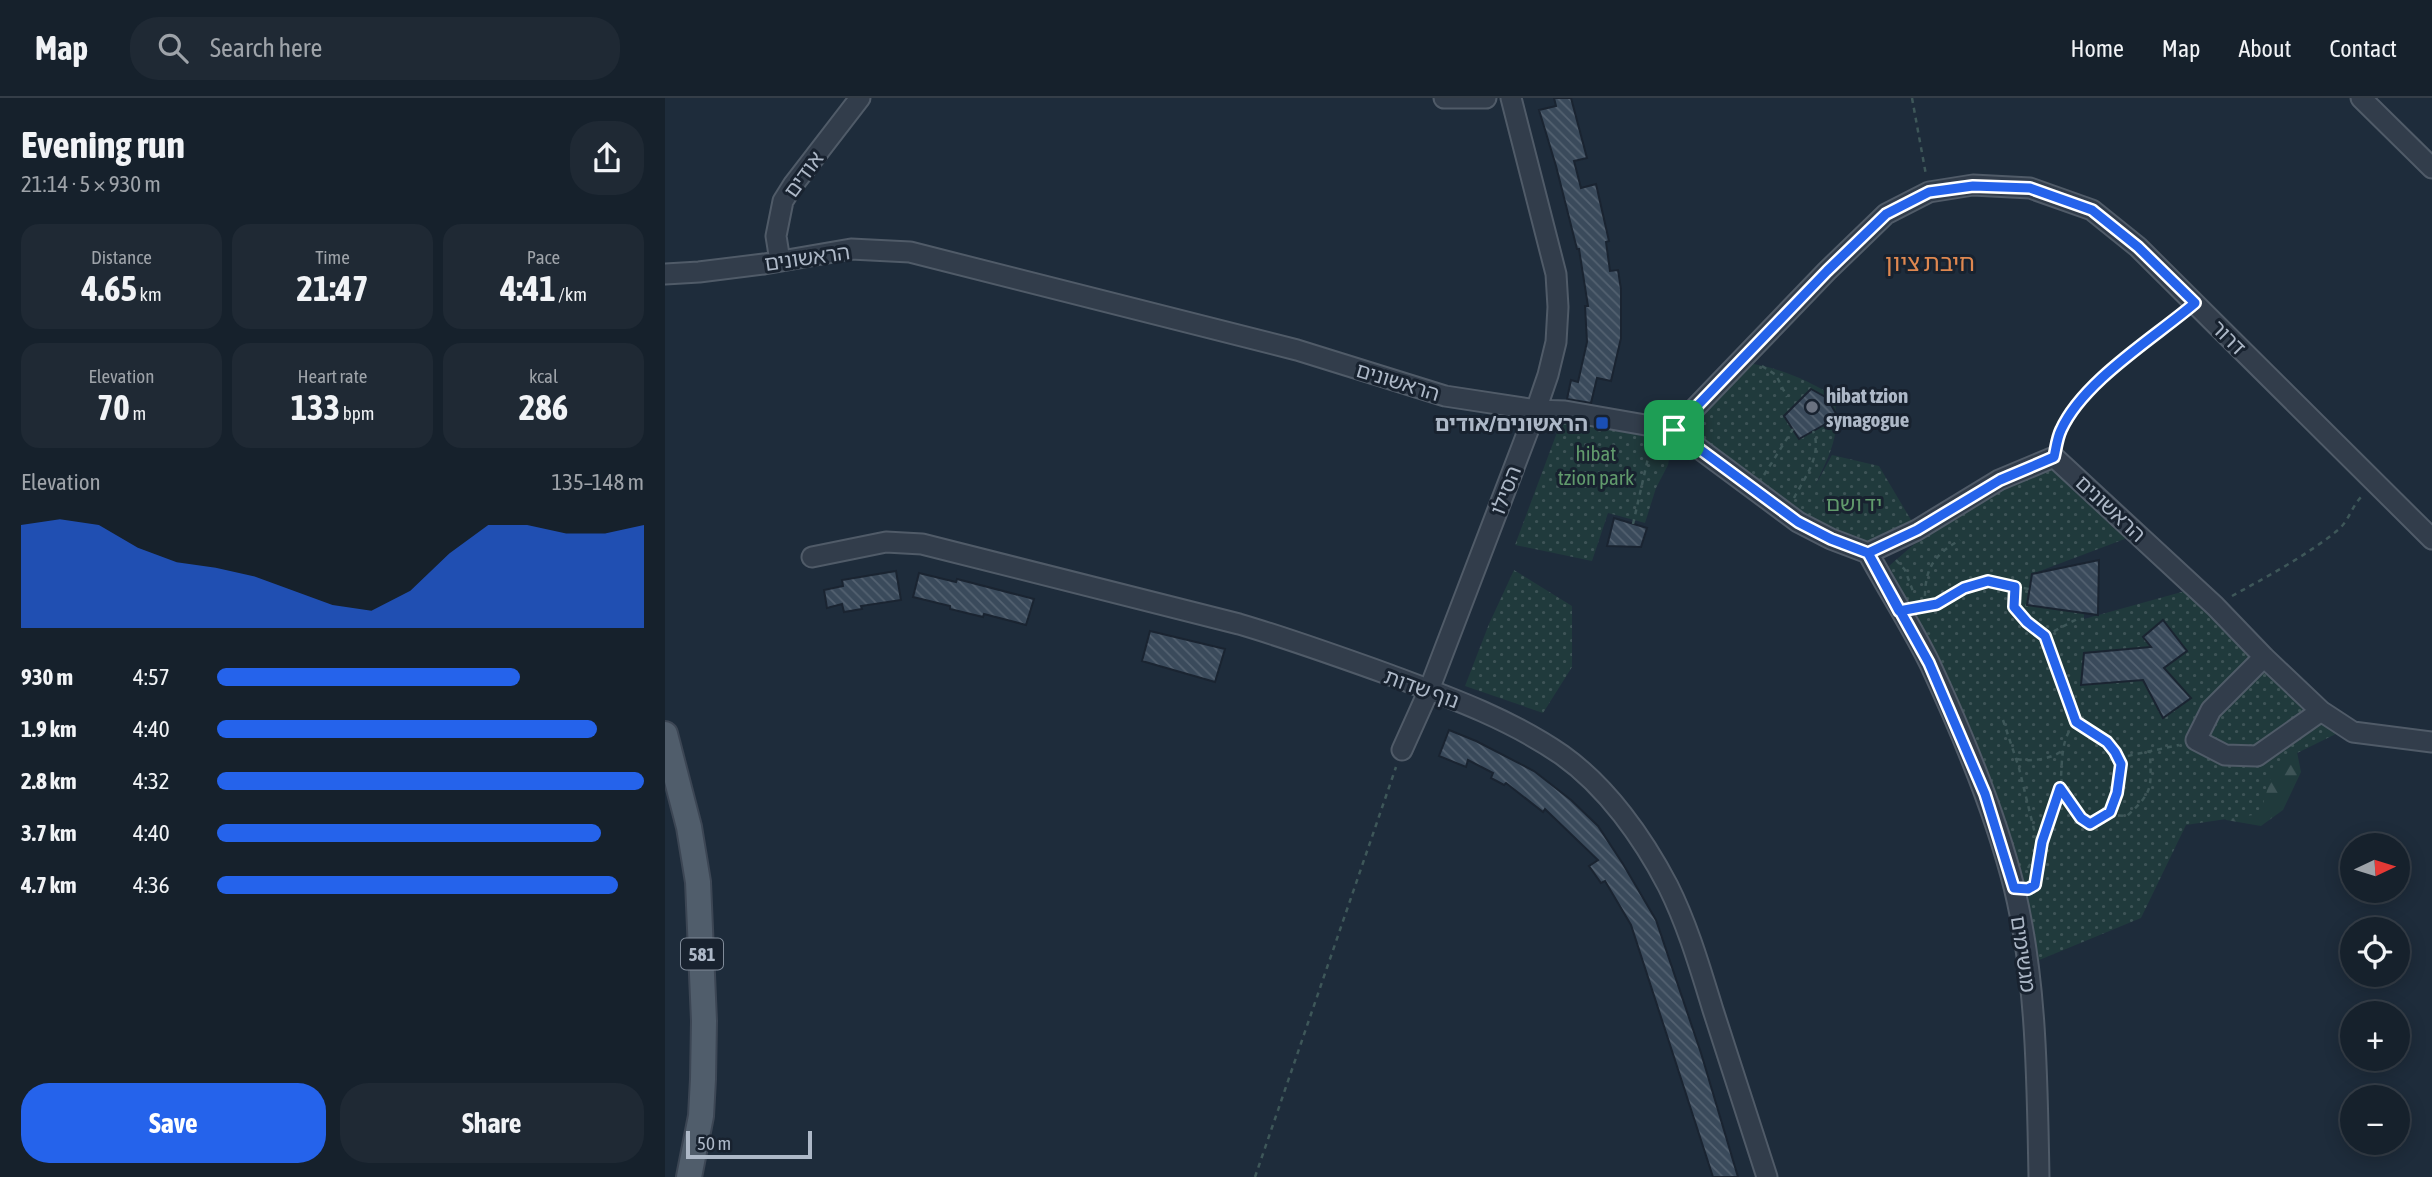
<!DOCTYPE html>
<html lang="en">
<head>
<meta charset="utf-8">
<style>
  :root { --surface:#16212c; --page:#1f2934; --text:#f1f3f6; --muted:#9ea3a9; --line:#353e48; --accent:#2563eb }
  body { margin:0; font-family:"Asap Condensed","Noto Sans Hebrew",sans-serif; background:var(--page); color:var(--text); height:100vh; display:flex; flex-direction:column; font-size:26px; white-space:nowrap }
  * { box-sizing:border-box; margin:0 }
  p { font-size:23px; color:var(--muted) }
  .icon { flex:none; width:38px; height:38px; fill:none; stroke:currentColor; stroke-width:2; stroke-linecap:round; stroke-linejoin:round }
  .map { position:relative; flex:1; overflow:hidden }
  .drawer { display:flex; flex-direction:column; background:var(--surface); width:665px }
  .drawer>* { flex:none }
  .needle { width:46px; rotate:86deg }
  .tools { position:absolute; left:1675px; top:735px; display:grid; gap:14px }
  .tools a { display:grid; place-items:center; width:70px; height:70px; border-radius:50%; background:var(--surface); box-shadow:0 4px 18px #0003,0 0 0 2px var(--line); font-size:35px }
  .scale { position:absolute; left:21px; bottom:18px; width:126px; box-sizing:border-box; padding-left:7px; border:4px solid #adb8c7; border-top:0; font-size:19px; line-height:24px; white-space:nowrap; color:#adb8c7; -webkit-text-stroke:5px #18222f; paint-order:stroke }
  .pin { position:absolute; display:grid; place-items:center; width:60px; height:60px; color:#fff; margin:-30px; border-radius:14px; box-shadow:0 4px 10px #0006 }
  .round { display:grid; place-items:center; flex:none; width:74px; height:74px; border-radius:28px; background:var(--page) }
  .head { display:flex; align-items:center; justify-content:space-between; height:119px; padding:0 21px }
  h1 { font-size:38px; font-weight:700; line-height:52px }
  .figures { display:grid; grid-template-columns:repeat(3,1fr); gap:10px; height:119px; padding:7px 21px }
  .figures div { display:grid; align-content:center; border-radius:18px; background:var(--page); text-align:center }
  .figures b { font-size:35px; font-weight:700 }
  .figures small { font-size:19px; font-weight:400 }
  .figures p { font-size:19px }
  .chart { height:196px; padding:14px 21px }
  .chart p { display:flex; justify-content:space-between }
  .chart svg { width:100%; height:126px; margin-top:7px; fill:var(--accent); opacity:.7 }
  .cta { display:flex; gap:14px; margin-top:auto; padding:14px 21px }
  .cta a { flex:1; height:80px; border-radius:28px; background:var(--accent); color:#fff; font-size:28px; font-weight:700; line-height:80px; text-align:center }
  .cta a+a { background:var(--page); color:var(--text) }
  ul { padding:0 21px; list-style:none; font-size:23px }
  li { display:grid; grid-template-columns:112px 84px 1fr; align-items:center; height:52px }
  li i { height:18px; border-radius:9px; background:var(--accent) }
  header { display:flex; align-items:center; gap:42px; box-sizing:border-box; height:98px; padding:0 35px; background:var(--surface); border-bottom:2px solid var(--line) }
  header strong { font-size:33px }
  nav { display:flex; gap:38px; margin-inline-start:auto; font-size:24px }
  .search { width:490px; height:63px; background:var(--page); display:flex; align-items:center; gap:18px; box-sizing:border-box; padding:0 24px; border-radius:28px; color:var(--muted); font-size:26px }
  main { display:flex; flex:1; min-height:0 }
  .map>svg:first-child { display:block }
</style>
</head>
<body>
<header>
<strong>Map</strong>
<div class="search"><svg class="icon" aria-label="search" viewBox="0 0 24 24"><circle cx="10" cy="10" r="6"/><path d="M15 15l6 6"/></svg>Search here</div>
<nav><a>Home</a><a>Map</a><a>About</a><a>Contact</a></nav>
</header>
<main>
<section class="drawer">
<div class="head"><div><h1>Evening run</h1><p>21:14 · 5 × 930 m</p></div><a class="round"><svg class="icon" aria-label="share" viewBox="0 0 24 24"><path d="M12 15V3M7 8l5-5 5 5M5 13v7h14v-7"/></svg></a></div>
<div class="figures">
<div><p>Distance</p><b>4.65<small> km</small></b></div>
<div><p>Time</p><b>21:47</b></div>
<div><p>Pace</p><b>4:41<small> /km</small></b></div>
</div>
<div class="figures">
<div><p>Elevation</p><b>70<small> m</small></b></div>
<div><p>Heart rate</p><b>133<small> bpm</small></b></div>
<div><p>kcal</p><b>286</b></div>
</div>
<div class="chart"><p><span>Elevation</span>135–148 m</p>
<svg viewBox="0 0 160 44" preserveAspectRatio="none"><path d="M0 44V8L10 6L20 8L30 16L40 21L50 23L60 26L70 31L80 36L90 38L100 31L110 18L120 8L130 8L140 11L150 11L160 8V44z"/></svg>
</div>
<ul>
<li><b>930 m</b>4:57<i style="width:71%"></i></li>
<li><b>1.9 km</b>4:40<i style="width:89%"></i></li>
<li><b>2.8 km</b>4:32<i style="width:100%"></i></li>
<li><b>3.7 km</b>4:40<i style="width:90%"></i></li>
<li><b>4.7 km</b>4:36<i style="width:94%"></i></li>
</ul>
<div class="cta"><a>Save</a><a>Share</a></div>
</section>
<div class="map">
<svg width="1767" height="1079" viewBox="0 0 1767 1079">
  <defs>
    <pattern id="forest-firs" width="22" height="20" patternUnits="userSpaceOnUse" patternTransform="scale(1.75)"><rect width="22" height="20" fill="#203a3c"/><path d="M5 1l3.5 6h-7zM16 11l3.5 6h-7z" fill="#3e5457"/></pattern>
    <pattern id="park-dots" width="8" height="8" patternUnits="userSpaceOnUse" patternTransform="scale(1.75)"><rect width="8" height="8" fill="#203a3c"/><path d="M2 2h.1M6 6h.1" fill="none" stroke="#3e5457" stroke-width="1.8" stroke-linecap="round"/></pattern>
    <pattern id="building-back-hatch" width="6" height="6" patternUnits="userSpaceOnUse" patternTransform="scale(1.75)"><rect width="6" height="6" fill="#3a4a5b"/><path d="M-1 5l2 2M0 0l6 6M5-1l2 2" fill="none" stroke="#546271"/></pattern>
  </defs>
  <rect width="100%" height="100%" fill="#1e2c3b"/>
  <path fill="url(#forest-firs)" d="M1630,644L1636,674L1618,712L1596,728L1561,722L1542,698Z"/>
  <path fill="url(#park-dots)" d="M1083,265C1115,270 1142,282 1169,298C1176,336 1166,354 1150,388L1167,357L1214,368L1252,432L1203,455L1133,424L1014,326Z
    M900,313L1009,332L1003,367L991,390L980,425L943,415L927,463L850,447Z
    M1389,359L1473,436L1367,476L1362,506L1419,515V521L1531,490L1683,630L1610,666L1595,716L1521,727L1476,820L1362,867L1350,768L1224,468L1300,402Z
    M849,472L907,508V569L878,615L800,588L824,526Z"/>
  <path fill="url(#building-back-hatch)" stroke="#1a2431" stroke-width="2" d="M889,0H906L922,60L909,63L916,90L931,86L944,143L941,144L945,173L953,172L956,191V240L946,283L932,280L926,305L902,301L906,282L913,284L922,244L920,208H923L914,151H912L891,68L874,12L891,8Z
    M1146,291L1162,300L1173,319L1134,341L1119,318Z
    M949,420L982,430L976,449L942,448Z
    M1434,462L1433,517L1362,507L1367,476Z
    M231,473L236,502L196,508L197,511L179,514L177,506L162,510L159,492L178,488L177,482Z
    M254,475L291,484L292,481L369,501L361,527L319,516L318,519L285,511V508L248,499Z
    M1498,522L1522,553L1499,570L1526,600L1498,620L1478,582L1416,587L1419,555L1486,549L1478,539Z
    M485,533L560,551L550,584L477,563Z
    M784,632L811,643L869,673L906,702L933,728L958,766L991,822L1036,955L1073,1079H1048L966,827L940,783L936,785L924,768L933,762L880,711L878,714L841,685L839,687L826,680L828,675L803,662L801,669L774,658Z"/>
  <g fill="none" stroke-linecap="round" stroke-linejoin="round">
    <g stroke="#505b68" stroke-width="23">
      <path id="minor" d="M779,0H821
        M1696,0L1767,70
        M115,163L111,138L118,103L128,87L195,0
        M0,176L34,174L99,166L186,151L245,154L632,252L780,298L871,312L900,313L1009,332L1133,424L1166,441L1203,455L1252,432L1334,382L1389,359L1550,508L1599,559L1656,613L1688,634L1767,644
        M1009,332L1162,173L1221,116L1264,94L1308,87L1365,90L1427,112L1473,149L1767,441
        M1203,455C1223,492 1247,529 1265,566C1298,637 1330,713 1349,789C1372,883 1372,983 1374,1079
        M147,459L221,444L257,446L574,526C625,541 675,559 725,577C784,599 845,621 897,657C942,689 978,740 1003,788C1023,828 1035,870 1048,912C1066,968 1084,1023 1102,1079
        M1599,559L1546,612L1531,642L1560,657L1592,658L1656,613
        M737,652L764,592L871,312L883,277L891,244L893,209L891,176L846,0"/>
    </g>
    <g stroke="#3c4654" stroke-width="28">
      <path id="major" d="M0,636L24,729L33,784L39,923L38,981L36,1018L24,1079"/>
    </g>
    <path stroke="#3e5759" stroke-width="2.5" stroke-dasharray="5 5" stroke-linecap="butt" d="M1247,0L1261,77
      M1097,268L1111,277L1122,299
      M1393,342C1404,298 1481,243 1517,216
      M1099,377L1128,331
      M1129,400C1140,379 1158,356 1148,333
      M968,426L986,347
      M1231,462L1240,472L1249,496
      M1350,489L1349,509L1361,524L1380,538L1411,624L1442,644L1450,654L1456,666L1452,695L1445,714L1425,726L1416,720L1395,690C1398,667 1394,641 1411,624
      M1567,498C1603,478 1641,458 1673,432C1684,423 1687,407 1698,397
      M1260,508C1259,474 1265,459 1295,442
      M1255,509L1272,506L1299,490L1323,483L1364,491
      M1380,538L1412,521H1419
      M1338,622L1354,670L1372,744L1369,759L1363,770
      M1453,660L1514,647
      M1352,661C1366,664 1387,661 1398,652
      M1443,717L1462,718C1489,693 1486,690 1485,654
      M1369,788L1374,772L1377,744L1395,690
      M590,1079L731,669"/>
    <use href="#minor" stroke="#323d4b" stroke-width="19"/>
    <use href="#major" stroke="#505d6b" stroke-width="24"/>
  </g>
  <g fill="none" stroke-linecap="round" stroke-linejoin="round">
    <g stroke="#fff" stroke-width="14">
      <path id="route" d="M1009,332L1133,424L1166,441L1203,455L1234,513L1272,506L1299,490L1323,483L1350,489L1349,509L1362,524L1380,538L1411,624L1442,644L1450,654L1456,666L1452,695L1445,714L1425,726L1416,720L1395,690L1377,744L1370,787L1363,791L1349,790L1320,696L1264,565L1203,455L1252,432L1335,382L1389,359C1391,351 1392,340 1396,332C1418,283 1489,240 1530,205L1473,149L1427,112L1365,90L1308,88L1264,94L1221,116L1162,173L1009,332"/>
    </g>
    <use href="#route" stroke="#2563eb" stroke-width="9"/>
  </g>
  <circle fill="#6b7280" stroke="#18222f" stroke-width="2.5" cx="1147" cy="309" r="7"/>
  <rect fill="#1a4fb4" stroke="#18222f" stroke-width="2.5" x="930" y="318" width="14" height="14" rx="3.5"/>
  <g text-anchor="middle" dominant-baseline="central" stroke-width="6" stroke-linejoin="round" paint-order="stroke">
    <rect fill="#18222f" stroke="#808b99" stroke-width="2" x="16" y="840.5" width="42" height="31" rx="5"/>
    <g font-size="19" font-weight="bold" fill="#adb8c7">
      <text x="37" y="856">581</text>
    </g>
    <g font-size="21" fill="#adb8c7" stroke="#18222f">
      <text transform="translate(138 76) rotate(-54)">אודים</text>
      <text transform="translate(142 159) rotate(-8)">הראשונים</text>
      <text transform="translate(1564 239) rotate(45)">דרור</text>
      <text transform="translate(733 283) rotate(17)">הראשונים</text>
      <text transform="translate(840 392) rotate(-69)">הסילו</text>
      <text transform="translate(1446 410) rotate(43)">הראשונים</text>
      <text transform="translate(757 590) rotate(20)">נוף שדות</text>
      <text transform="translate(1359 856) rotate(82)">מגשימים</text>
    </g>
    <g font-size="21" font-weight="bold" fill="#adb8c7" stroke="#18222f" text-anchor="start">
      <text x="1161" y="297">hibat tzion<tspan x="1161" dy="24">synagogue</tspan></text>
      <text x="923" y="325" text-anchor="end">הראשונים/אודים</text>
    </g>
    <g font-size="21" fill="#619a6c" stroke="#18222f">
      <text x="931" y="355">hibat<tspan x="931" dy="24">tzion park</tspan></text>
      <text x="1189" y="405">יד ושם</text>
    </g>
    <g font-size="24" fill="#df8850" stroke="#18222f">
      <text x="1265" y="164">חיבת ציון</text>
    </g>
  </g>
</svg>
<div class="tools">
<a><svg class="needle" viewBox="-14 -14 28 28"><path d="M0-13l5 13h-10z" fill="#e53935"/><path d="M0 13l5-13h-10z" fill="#9ea3a9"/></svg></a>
<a><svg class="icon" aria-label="locate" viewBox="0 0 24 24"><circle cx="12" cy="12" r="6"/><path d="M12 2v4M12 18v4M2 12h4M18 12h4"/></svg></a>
<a>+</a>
<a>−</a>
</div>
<div class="scale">50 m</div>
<div class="pin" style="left:1009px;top:332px;background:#1e9e55"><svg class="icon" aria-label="arrive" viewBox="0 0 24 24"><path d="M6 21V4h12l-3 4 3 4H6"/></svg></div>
</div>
</main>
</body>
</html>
